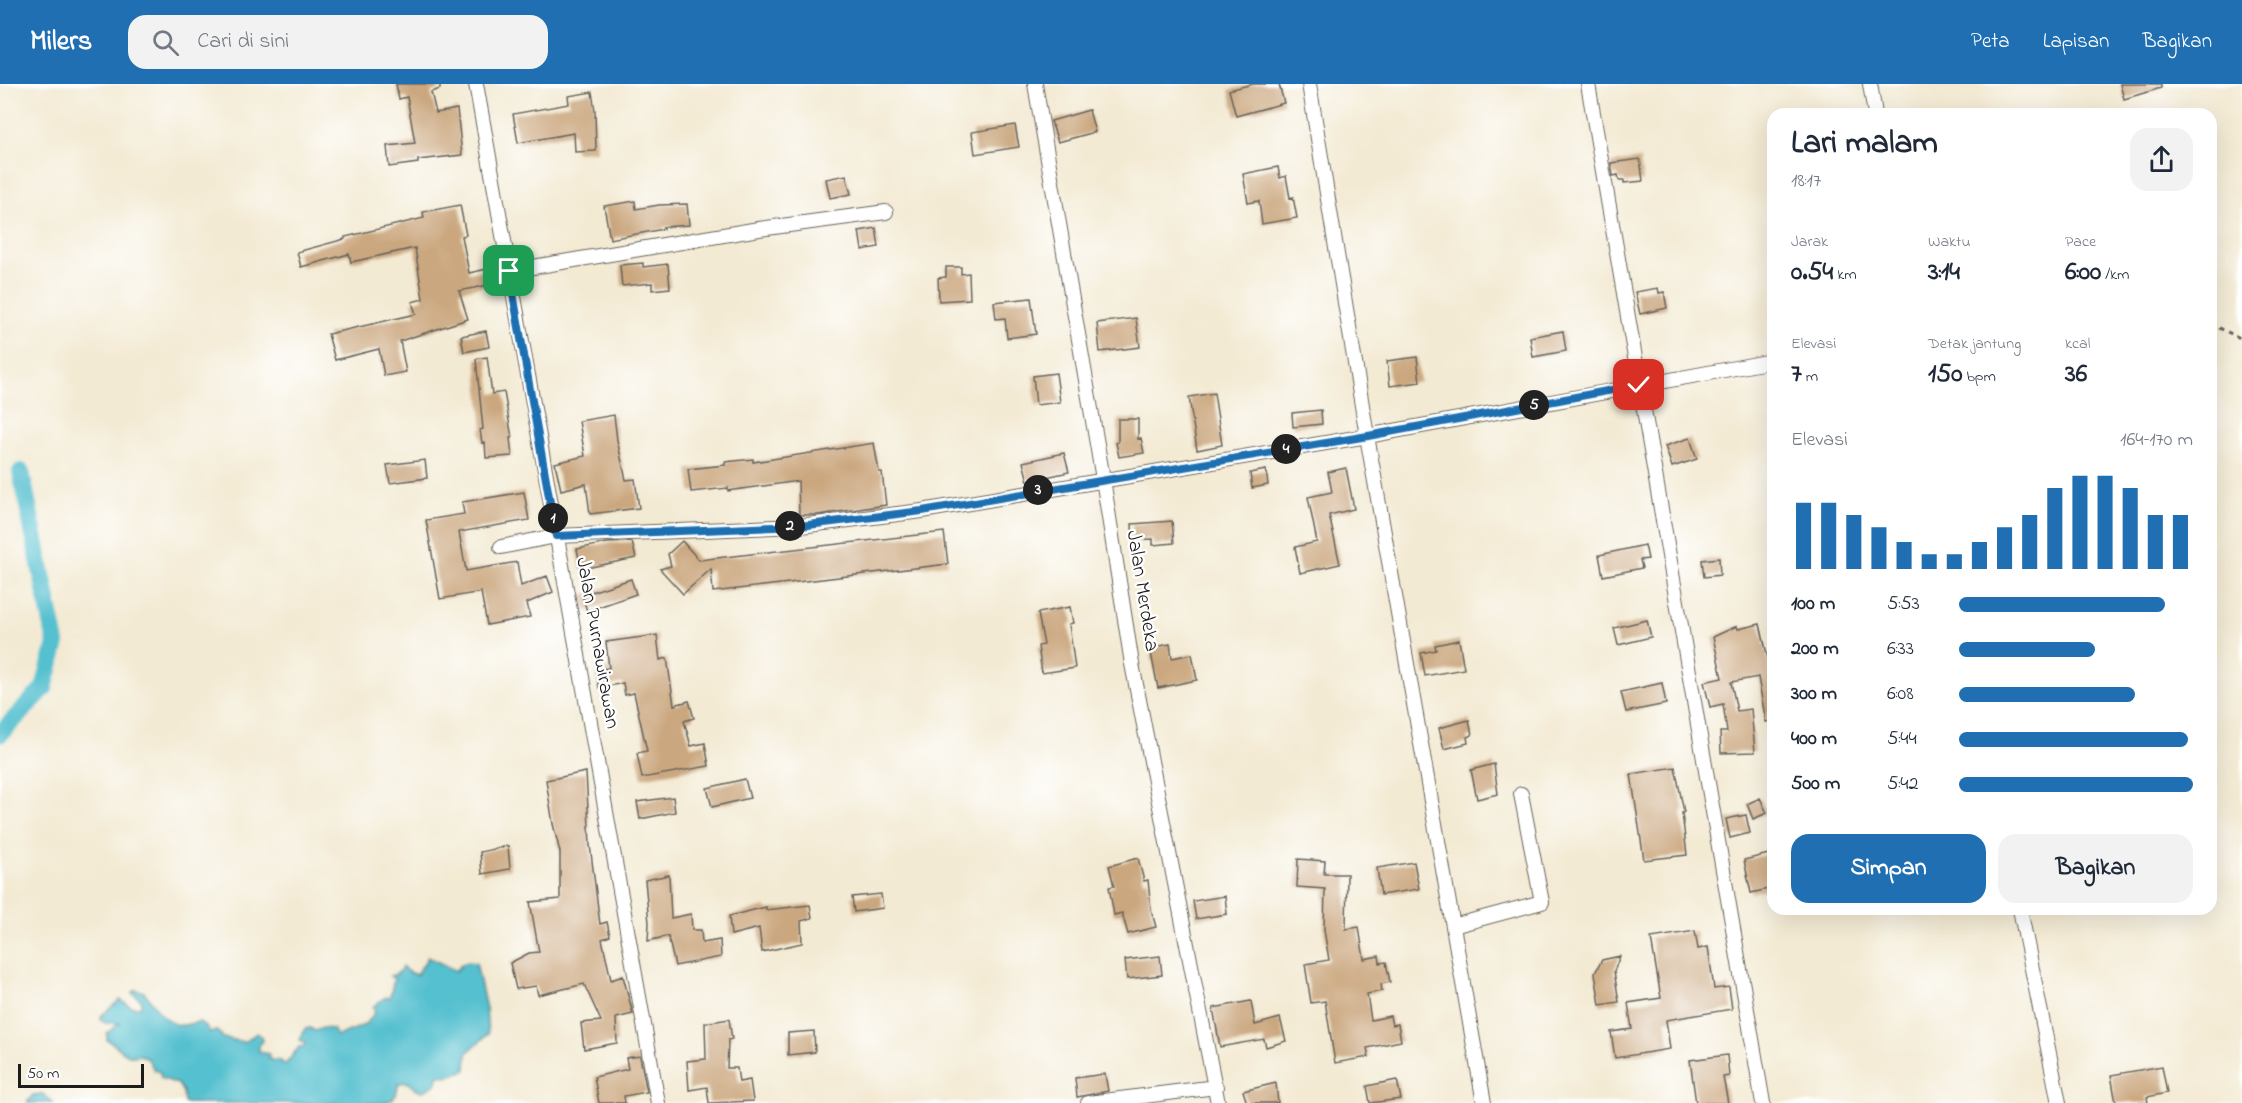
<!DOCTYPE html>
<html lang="id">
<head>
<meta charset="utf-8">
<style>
  :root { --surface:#fff; --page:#f2f2f3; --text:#1f2937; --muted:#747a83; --accent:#1f6fb2 }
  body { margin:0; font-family:"Indie Flower",sans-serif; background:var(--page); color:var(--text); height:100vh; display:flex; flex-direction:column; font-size:22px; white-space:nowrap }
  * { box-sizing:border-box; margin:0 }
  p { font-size:20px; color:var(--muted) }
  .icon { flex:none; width:33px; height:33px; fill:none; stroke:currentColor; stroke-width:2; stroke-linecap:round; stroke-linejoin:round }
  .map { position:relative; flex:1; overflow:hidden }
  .side { position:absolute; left:1767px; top:24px; width:450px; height:807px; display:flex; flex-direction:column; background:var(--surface); border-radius:18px; box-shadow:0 6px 24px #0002 }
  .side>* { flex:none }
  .scale { position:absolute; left:18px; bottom:15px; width:126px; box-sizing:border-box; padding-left:6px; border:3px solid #1c1c1c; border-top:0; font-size:16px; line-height:21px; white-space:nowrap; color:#1c1c1c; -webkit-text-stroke:4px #fff; paint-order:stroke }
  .pin { position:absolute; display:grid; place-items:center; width:51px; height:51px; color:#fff; margin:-26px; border-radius:12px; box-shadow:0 3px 9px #0006 }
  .km { position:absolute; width:30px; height:30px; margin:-15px; border-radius:50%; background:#222; color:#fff; font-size:16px; line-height:30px; text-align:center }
  .round { display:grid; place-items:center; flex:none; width:63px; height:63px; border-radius:18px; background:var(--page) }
  .head { display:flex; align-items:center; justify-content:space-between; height:102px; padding:0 24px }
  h1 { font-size:33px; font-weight:700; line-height:45px }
  .metrics { display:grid; grid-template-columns:repeat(3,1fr); gap:9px; height:102px; padding:6px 24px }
  .metrics div { display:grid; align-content:center }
  .metrics b { font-size:26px; font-weight:700 }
  .metrics small { font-size:16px; font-weight:400 }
  .metrics p { font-size:16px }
  .chart { height:168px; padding:12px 24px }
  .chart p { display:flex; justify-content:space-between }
  .chart svg { width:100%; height:108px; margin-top:6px; stroke:var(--accent); stroke-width:6 }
  .action { display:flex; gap:12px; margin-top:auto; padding:12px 24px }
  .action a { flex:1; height:69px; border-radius:18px; background:var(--accent); color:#fff; font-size:24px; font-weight:700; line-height:69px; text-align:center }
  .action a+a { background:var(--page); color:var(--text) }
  ul { padding:0 24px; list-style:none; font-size:20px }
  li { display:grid; grid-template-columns:96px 72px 1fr; align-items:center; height:45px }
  li i { height:15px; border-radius:8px; background:var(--accent) }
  header { display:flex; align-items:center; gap:36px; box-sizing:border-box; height:84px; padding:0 30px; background:var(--accent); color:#fff }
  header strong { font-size:28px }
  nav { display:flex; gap:33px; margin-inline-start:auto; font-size:21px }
  .search { width:420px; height:54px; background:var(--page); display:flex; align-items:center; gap:15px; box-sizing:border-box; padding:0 21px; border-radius:18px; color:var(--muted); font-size:22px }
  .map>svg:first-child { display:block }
</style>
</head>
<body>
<header>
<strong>Milers</strong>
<div class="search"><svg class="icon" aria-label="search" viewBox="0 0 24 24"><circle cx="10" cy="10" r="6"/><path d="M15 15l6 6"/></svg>Cari di sini</div>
<nav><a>Peta</a><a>Lapisan</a><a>Bagikan</a></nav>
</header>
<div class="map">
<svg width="2242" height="1019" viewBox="0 0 2242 1019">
  <rect width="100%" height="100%" fill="#fff"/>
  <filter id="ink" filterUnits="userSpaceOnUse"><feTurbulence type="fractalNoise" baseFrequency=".0167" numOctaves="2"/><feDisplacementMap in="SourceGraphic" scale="12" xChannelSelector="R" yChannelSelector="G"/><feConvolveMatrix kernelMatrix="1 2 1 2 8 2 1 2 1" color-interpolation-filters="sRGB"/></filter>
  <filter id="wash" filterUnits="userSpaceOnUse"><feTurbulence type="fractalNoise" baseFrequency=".008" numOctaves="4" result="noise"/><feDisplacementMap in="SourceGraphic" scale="24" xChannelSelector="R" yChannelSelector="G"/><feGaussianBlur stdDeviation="1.35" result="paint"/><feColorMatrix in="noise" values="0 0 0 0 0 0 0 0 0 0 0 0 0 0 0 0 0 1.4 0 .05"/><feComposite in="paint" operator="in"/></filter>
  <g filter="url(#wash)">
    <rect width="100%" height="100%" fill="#f3ead3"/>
    <path fill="#55c0cf" stroke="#386e76" stroke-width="1.5" d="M428,873L456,887C462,879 465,877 476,879L486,925L488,950L467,969L466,986L449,992L438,991L437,999C428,1006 418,1012 410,999L404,998L398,1000C397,1011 395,1016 384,1019H184L183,1008L178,1000L161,994L160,988L154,986L148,975L141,971C123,975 122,963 107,956V949L120,939H106L100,936L101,932L120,916L132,923H140L142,917L132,909L136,906L144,908C154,919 166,944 184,941C189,940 194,939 199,938L206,942L210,948L218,947L223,954L244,958L257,949L261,952L262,957L259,960V968L269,970L268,974L271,976L281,977L285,981L299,963H303L305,959L300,956L305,945L310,944L315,947L323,944L333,945L337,952C353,945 370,943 375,926L373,923L384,914L390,913L394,895L390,892L397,890L403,883L408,888L416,891Z
      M43,1010L54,1019H27L33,1011Z"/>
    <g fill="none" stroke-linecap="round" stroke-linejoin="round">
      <path stroke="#55c0cf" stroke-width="18" d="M0,650L44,604L56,559L21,388"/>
    </g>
    <g id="blocks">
      <path fill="#cba77f" d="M396,0H440V5L431,8L436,29L457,25L462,71L418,76V79L389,83L387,62L415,59L407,13L399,15Z
        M1253,0H1279L1284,19L1236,32L1229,6Z
        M2120,0H2161V4L2124,15Z
        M592,8L595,27L596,67L575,68L574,49L518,59L513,30L569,20L568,12Z
        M1089,26L1095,48L1058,58L1051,37Z
        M1015,41L1019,63L975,70L972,48Z
        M1640,75L1643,97L1624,99V96H1619L1618,91L1613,92L1611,79Z
        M1278,83L1280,94L1286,92L1290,114L1293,113L1297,134L1262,140L1259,117L1248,119L1243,90Z
        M846,91L851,110L830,114L826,95Z
        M635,117L636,125L659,121L687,120L689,141L663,143L664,145L610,155L604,122Z
        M460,121L466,151L462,152L469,189L487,185L489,201L459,207L468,235L400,257L406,288L384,292L379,265L335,276L328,250L416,230L412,218L423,215L415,164L351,178L349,170L301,183L297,168L345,155V153L424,134L423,128Z
        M876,144L879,163L862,166L859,147Z
        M643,179V183L668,180L670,204L652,206V199L622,202L620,181Z
        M946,183H961V190L969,189L970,215L939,217L938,194L946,193Z
        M1658,204L1659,209L1664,208L1667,224L1640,230L1635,208Z
        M1031,214L1036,250L1007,254L1005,234L996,235L994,218Z
        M1136,234L1140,263L1100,268L1097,239Z
        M486,247L489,263L464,268L461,252Z
        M1563,247L1566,267L1533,273L1530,253Z
        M487,273L492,310L504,308L512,354H510L512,372L486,374L485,358L482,359L480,346L483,345L476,275Z
        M1417,273L1420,298L1390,302L1387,277Z
        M1056,289L1060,318L1036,321L1033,292Z
        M1214,309L1222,361L1197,366L1189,313Z
        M1321,326L1322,340L1293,343L1292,329Z
        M614,331L617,356L626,396L635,395L639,424L590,430L586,400L561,406L555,379L585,372L579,337Z
        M1118,335H1138V355L1141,354L1144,369L1119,373L1116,359L1118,358Z
        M1690,354L1697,375L1672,383L1665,362Z
        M874,359L879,388H882L886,421L818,431H799L798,397L728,407V404L691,408L688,385L725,381V378L753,375V378Z
        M1064,369L1069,388L1028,397L1023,378Z
        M425,376L427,394L390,399L387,381Z
        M1346,384L1354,425L1329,431L1340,480L1300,489L1295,463L1317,458L1308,413L1332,408L1328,388Z
        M1266,386L1268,401L1252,404L1250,389Z
        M524,408L529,436L459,448L466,487L517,478L521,502L547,492L553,508L527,519L530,533L487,541L481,508L440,515L426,436L464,430L462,418Z
        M1172,437L1174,459L1153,461V455L1133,456L1132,440Z
        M944,448L948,480L713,508L711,485L683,510L660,485L671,482L668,470L682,457L699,476Z
        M632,458L636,474L581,485L577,465L607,459Z
        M1645,461L1648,475L1640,476L1642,484L1603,492L1599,471Z
        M1719,474L1720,491L1704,493L1702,476Z
        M631,495L636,510L587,527L582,511Z
        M1070,523L1073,539L1069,540L1075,584L1042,589L1038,562L1044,561L1038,529Z
        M1647,536L1651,553L1618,561L1614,544Z
        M1760,540L1773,596V637L1766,638L1758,593L1731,598L1737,627L1751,625L1755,668L1721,669L1720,648H1727L1723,620L1710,623L1704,598L1722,594L1713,553L1737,542L1738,545Z
        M657,551L660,576L667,574L674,621L689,617L694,634L684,637L691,662L705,659L709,682L642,694L637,669L647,667L634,609L625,611L623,599L599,604L596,586L609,584L606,558Z
        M1459,556L1464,585L1425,592L1421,569L1436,566L1435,561Z
        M1170,560L1172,574L1192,570L1197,596L1158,604L1150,564Z
        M1662,599L1666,620L1626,628L1621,608Z
        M1469,636L1472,651L1467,653L1468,659L1444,665L1439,644Z
        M1494,680L1498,710L1477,715L1471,686Z
        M1675,683L1684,728L1682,729L1687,771L1644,776L1631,690Z
        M586,688L590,761L600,840L607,838L610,852L602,855L611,896L623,892L633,930L616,934L617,959L584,965L581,939L601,937L584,900L538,911L536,902L516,905L510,879L529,869L539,868L530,818L560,815V768L553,740L546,696Z
        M745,695L750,714L712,723L707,704Z
        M673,713L675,728L640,735L637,718Z
        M1760,714L1767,729L1753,735L1747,720Z
        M1746,731L1750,749L1730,754L1726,735Z
        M508,762L510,785L482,790L480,768Z
        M1773,769V804L1751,809L1744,776Z
        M1138,774L1144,797L1148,796L1151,825L1156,843L1128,850L1122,829L1114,831L1109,803L1114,802L1109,782Z
        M1298,775L1325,777L1324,790H1347L1346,845L1359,843L1364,875L1379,872L1380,879L1386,878L1390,898L1381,900L1382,907L1367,910L1371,936L1390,932L1392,941L1398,940L1401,957L1367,964L1369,973L1335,979L1325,917L1311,919L1305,880L1329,876L1324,846L1325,805L1297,803Z
        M1414,778L1419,805L1381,811L1377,784Z
        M669,791L671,834L691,830L692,846H701L702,859L720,856L721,873L675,882L668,852L648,857L649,839L645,796Z
        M881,810L883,824L854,828L852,813Z
        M1225,812L1227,830L1196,835L1193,817Z
        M810,821L812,834L801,837L802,859L762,868L759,844L731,851L729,832L766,823V826Z
        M1695,847L1698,865L1708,863L1714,905L1729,903L1732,925L1666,936L1670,965L1615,974L1611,948L1632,945L1628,919L1661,914L1651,854Z
        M1160,872L1162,891L1127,895L1125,876Z
        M1620,872L1614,887L1619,918L1600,921L1595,889L1602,876Z
        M1251,917L1255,941L1280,934L1286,957L1266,963L1264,955L1220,963L1213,924Z
        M729,935L732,955L728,956L727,984H737L739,998L750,996L753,1017L709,1019L707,1003L689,1006L687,977L706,975L705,939Z
        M814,947L815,968L788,971V949Z
        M1727,971L1729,992L1723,993L1728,1019H1696L1690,976Z
        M640,972L647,1008L624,1012L625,1019H599L594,993L628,985L626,974Z
        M2162,982L2167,1009L2147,1013L2148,1019H2116L2111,991Z
        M1105,990L1108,1007L1077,1013L1075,994Z
        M1397,996L1401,1015L1370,1019L1367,1002Z
        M1276,999L1278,1019H1247L1243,1007Z"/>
    </g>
  </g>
  <g filter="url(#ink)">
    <use href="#blocks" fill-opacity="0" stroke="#67645c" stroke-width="1.5"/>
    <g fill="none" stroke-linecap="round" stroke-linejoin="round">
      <g stroke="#67645c" stroke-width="16">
        <path id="street" d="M476,0L658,1019
          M1035,0L1103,395L1132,580L1218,1019
          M1309,0L1367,352L1484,1019
          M1588,0L1763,1019
          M1870,0L1875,30
          M509,187L759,145L886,128
          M501,463L556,452L800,442L922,427L1367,352L1773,277
          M2020,825L2059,1019
          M1453,842L1542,818L1521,710
          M1088,1019L1216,1003"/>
      </g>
      <path stroke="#67645c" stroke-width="3" stroke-dasharray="4.5 4.5" stroke-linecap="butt" d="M2211,240L2242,255"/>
      <use href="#street" stroke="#fff" stroke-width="14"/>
    </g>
  </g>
  <g fill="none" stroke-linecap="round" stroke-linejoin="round" filter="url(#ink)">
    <g stroke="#fff" stroke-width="12">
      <path id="route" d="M509,187L556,452L800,442L922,427L1368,352L1639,301"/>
    </g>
    <use href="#route" stroke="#1f6fb2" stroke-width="8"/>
  </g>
  <g text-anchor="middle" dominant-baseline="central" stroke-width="4.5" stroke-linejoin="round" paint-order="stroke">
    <g font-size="21" fill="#1c1c1c" stroke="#fff">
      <text transform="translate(1142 507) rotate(81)">Jalan Merdeka</text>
      <text transform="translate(597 559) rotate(80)">Jalan Purnawirawan</text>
    </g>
  </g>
</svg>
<div class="scale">50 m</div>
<div class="pin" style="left:509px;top:187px;background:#1e9e55"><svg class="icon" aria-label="arrive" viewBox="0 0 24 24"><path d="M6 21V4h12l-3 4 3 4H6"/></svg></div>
<div class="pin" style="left:1639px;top:301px;background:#d93025"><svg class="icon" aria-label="check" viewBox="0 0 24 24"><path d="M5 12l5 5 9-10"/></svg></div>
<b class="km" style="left:553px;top:434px">1</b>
<b class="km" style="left:790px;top:442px">2</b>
<b class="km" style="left:1038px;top:406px">3</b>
<b class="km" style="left:1286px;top:365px">4</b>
<b class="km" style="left:1534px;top:321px">5</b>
<section class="side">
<div class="head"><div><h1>Lari malam</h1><p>18:17</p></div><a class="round"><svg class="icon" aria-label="share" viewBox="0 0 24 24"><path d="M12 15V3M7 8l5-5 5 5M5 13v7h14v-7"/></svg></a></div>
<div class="metrics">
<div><p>Jarak</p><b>0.54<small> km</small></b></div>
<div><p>Waktu</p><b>3:14</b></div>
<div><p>Pace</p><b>6:00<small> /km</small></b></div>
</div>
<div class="metrics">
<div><p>Elevasi</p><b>7<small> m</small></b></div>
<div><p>Detak jantung</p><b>150<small> bpm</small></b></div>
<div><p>kcal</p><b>36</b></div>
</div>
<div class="chart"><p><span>Elevasi</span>164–170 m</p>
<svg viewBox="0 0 160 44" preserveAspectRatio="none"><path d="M5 44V17M15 44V17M25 44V22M35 44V27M45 44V33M55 44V38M65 44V38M75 44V33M85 44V27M95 44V22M105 44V11M115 44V6M125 44V6M135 44V11M145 44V22M155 44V22"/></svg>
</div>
<ul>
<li><b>100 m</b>5:53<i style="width:88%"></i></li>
<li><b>200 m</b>6:33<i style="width:58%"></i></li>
<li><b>300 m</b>6:08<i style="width:75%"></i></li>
<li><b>400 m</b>5:44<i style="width:98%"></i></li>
<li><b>500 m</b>5:42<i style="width:100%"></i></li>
</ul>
<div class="action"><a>Simpan</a><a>Bagikan</a></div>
</section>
</div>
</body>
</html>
